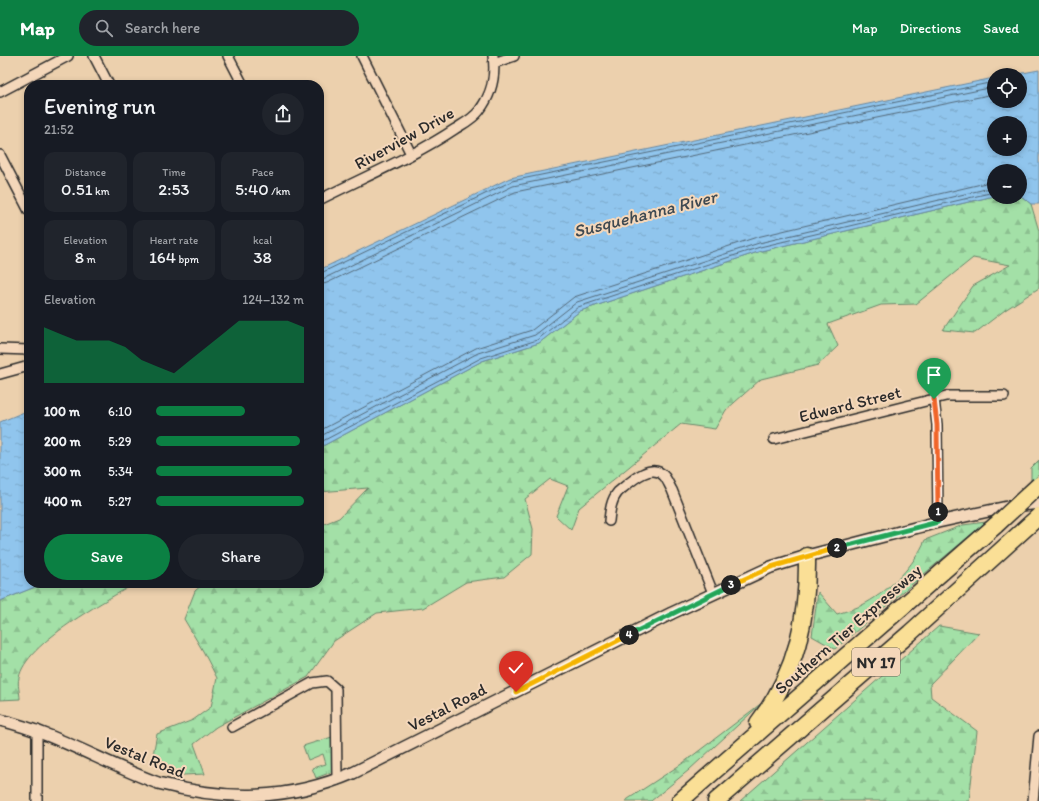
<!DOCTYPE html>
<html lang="en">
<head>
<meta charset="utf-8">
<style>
  :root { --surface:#171b24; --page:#20242c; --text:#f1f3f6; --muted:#9ea1a6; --accent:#0b8043 }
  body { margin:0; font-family:Itim,sans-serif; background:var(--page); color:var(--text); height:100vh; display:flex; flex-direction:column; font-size:15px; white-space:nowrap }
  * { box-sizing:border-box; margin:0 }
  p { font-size:13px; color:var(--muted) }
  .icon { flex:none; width:22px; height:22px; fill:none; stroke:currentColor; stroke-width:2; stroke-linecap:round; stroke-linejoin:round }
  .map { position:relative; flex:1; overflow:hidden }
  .panel { position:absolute; left:24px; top:24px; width:300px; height:508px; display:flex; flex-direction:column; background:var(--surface); border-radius:16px; box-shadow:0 2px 6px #0003 }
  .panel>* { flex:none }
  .tools { position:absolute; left:987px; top:12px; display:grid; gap:8px }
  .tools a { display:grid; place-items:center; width:40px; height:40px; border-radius:50%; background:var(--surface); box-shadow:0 2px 6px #0003; font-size:20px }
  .pin { position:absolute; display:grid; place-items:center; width:34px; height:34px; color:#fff; margin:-41px -17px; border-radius:50% 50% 50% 0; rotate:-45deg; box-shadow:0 0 4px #0007 }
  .pin .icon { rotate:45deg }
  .km { position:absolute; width:20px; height:20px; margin:-10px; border-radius:50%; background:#222; color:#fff; font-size:11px; line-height:20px; text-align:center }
  .round { display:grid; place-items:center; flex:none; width:42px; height:42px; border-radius:21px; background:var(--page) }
  .head { display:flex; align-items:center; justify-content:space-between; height:68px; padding:0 20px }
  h1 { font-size:22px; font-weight:600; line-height:30px }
  .stats { display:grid; grid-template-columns:repeat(3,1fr); gap:6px; height:68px; padding:4px 20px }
  .stats div { display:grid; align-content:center; border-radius:10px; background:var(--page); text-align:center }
  .stats b { font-size:17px; font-weight:600 }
  .stats small { font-size:11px; font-weight:400 }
  .stats p { font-size:11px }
  .chart { height:112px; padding:8px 20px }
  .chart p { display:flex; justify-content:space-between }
  .chart svg { width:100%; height:72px; margin-top:4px; fill:var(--accent); opacity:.7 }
  .primary-button { display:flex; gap:8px; margin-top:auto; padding:8px 20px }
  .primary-button a { flex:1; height:46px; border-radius:24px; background:var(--accent); color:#fff; font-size:16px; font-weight:600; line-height:46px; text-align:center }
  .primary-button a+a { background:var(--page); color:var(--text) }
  ul { padding:0 20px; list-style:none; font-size:13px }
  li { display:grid; grid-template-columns:64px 48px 1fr; align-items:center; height:30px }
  li i { height:10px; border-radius:5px; background:var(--accent) }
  header { display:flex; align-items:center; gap:24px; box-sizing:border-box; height:56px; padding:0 20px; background:var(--accent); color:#fff }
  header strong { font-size:19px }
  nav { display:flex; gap:22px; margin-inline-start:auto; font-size:14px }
  .search { width:280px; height:36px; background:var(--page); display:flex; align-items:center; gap:10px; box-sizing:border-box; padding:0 14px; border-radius:22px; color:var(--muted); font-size:15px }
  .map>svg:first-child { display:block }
</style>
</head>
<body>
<header>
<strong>Map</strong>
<div class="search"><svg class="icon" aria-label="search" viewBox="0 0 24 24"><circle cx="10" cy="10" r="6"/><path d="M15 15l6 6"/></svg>Search here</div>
<nav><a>Map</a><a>Directions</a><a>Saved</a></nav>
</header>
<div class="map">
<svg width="1039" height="745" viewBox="0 0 1039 745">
  <defs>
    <pattern id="grass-tufts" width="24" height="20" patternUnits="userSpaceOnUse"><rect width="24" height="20" fill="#a3e0a7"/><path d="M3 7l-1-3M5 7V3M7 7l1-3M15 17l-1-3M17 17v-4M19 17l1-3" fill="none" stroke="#8cc090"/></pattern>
    <pattern id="forest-firs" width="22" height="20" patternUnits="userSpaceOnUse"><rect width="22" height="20" fill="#a3e0a7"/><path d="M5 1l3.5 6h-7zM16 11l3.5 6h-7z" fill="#8cc090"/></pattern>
    <pattern id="water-ripples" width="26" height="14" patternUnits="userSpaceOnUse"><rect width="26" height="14" fill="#90c5ed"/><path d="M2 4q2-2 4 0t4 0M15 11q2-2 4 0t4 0" fill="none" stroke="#7ca9cb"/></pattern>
  </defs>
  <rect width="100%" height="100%" fill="#ecd0ad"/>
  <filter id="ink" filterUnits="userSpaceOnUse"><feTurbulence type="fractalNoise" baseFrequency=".025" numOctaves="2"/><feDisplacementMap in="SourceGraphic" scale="8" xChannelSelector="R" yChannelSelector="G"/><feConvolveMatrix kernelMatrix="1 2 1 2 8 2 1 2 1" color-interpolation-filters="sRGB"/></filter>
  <g filter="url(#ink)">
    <path fill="url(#grass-tufts)" stroke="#678669" d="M332,681L334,715L316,722L312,712L326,708L323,698L308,704L303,690Z"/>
    <path fill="url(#forest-firs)" stroke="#678669" d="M1020,139L1031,148L1039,175V232L1005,254L975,277L943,274L973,230L1010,209L973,202L916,248L881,249L828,268L838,290L818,309L761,323L726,354L715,373L681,368L579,452L571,474L556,460L568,430L550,423L525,443L533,473L532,498L504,521L466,526L423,552L377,557L334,585L308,621L216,671L194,688L205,718L183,719L152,704L157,678L193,664L211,651L217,622L203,595L184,563L195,535L204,527H319V470L339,462L368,432L319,436V392L482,305L539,287L580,255L761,195L994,140L1020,141Z
      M1039,404V418L1031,427V412Z
      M986,466L835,593L812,580L818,536L837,558C846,555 858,552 866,547C891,533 914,510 925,484L963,469Z
      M45,527H136C107,544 25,587 19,622C17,628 20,637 20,643L0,644V545Z
      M939,570L979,577L930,628L931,641L977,675L969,745H740Z
      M763,646L689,714L651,745H625L683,707Z"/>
    <path fill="url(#water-ripples)" stroke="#68879f" fill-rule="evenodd" d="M1039,14V148H1031L1020,139V115H994V140L761,195L580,255L539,287L482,305L319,392V214L510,122L994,22V45H1020V19H1012ZM994,67H1020V93H994Z
      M29,354V527H45L0,545V366Z"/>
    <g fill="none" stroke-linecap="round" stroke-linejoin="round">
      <path stroke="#536979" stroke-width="1" d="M319,218L512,125L994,26
        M319,223L325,222L513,130L994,31
        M319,229L327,227L515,136L994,38
        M319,375L476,292L532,274L574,241L757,181L994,125
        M319,381L478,297L535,279L577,246L759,187L994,131
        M319,387L481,302L537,284L578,251L760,191L994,136"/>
      <g stroke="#2b2b2b" stroke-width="12">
        <path id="minor" d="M94,0L109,29
          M228,0L243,29
          M362,0L411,98
          M494,7L514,0
          M0,36L68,0
          M0,99L29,155
          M319,144C364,121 413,101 455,73C463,68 473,63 479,55C492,38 496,21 493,0
          M0,293L29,294
          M0,318L29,310
          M934,343L937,369L938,466
          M774,383L946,340H1004
          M609,465C610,455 611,444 618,436C629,427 651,405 664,420C667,423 669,429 672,434L713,537
          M232,671L312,627L327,625L336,633L337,724
          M37,745V674
          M1033,745L1039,680"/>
      </g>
      <g stroke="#2b2b2b" stroke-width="14">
        <path id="tertiary" d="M0,664C58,678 103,707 158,727C226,745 288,745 353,717L672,557L771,511L807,500L938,466L1007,451L1039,447"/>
      </g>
      <g stroke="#2b2b2b" stroke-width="19">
        <path id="motorway" d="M758,667C797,617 808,562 807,500
          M680,745L996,469
          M716,745L910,577L1039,460"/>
      </g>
      <use href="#minor" stroke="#f4d7ba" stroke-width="9"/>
      <use href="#tertiary" stroke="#f4d7ba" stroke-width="11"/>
      <use href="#motorway" stroke="#fadf96" stroke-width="16"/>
      <g stroke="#2b2b2b" stroke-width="19" stroke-linecap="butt">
        <path id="motorway-bridge" d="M996,469L1039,429"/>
      </g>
      <use href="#motorway-bridge" stroke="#fadf96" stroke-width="16"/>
    </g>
  </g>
  <g fill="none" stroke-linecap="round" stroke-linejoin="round" filter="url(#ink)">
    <g stroke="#fff" stroke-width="8">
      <path id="split-1" d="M934,343L937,369L938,456"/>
    </g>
    <g stroke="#fff" stroke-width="8">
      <path id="split-2" d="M837,492L938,466V456"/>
    </g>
    <g stroke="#fff" stroke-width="8">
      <path id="split-3" d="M731,529L771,511L837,492"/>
    </g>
    <g stroke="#fff" stroke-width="8">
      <path id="split-4" d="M629,579L731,529"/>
    </g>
    <g stroke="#fff" stroke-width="8">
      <path id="split-5" d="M516,636L629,579"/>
    </g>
    <use href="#split-1" stroke="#f0652b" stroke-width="5"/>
    <use href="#split-2" stroke="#22a559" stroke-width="5"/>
    <use href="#split-3" stroke="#f5b400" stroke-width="5"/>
    <use href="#split-4" stroke="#22a559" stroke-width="5"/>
    <use href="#split-5" stroke="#f5b400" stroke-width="5"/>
  </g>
  <g text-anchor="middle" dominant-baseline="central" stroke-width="4" stroke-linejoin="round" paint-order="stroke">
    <rect fill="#f4d7ba" stroke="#675f56" stroke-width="1" x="852" y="592" width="48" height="28" rx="3"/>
    <g font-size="16" font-weight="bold" fill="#2b2b2b">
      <text x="876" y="606">NY 17</text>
    </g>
    <g font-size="17" fill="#2b2b2b" stroke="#f4d7ba">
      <text transform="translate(404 82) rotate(-29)">Riverview Drive</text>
      <text transform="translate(850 348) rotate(-14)">Edward Street</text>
      <text transform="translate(848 573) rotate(-41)">Southern Tier Expressway</text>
      <text transform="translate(447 651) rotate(-27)">Vestal Road</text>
      <text transform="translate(145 701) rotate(22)">Vestal Road</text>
    </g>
    <g font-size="18" font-style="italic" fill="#3f4a52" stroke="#f4d7ba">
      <text transform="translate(645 158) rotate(-14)">Susquehanna River</text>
    </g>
  </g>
</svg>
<div class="tools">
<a><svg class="icon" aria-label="locate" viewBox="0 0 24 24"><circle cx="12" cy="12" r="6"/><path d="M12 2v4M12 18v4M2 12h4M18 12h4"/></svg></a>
<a>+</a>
<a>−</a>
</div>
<div class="pin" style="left:934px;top:343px;background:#1e9e55"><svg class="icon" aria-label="arrive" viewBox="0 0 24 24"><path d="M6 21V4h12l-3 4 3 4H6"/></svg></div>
<div class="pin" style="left:516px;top:636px;background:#d93025"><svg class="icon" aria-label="check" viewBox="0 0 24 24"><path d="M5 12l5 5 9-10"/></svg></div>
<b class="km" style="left:938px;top:456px">1</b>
<b class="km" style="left:837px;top:492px">2</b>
<b class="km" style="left:731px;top:529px">3</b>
<b class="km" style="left:629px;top:579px">4</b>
<section class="panel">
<div class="head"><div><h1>Evening run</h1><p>21:52</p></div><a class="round"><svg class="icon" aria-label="share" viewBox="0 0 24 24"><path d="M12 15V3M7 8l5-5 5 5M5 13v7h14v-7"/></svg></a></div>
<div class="stats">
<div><p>Distance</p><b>0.51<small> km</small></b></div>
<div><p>Time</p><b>2:53</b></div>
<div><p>Pace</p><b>5:40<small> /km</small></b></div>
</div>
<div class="stats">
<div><p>Elevation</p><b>8<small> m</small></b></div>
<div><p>Heart rate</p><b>164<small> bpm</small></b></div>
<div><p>kcal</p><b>38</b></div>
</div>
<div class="chart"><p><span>Elevation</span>124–132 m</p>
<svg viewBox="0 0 160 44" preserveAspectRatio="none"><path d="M0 44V10L10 14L20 18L30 18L40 18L50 22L60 30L70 34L80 38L90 30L100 22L110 14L120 6L130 6L140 6L150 6L160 10V44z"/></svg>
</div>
<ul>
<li><b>100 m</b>6:10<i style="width:60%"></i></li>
<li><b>200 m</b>5:29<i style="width:97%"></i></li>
<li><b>300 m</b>5:34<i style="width:92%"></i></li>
<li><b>400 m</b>5:27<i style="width:100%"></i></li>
</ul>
<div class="primary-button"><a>Save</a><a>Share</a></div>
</section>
</div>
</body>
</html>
